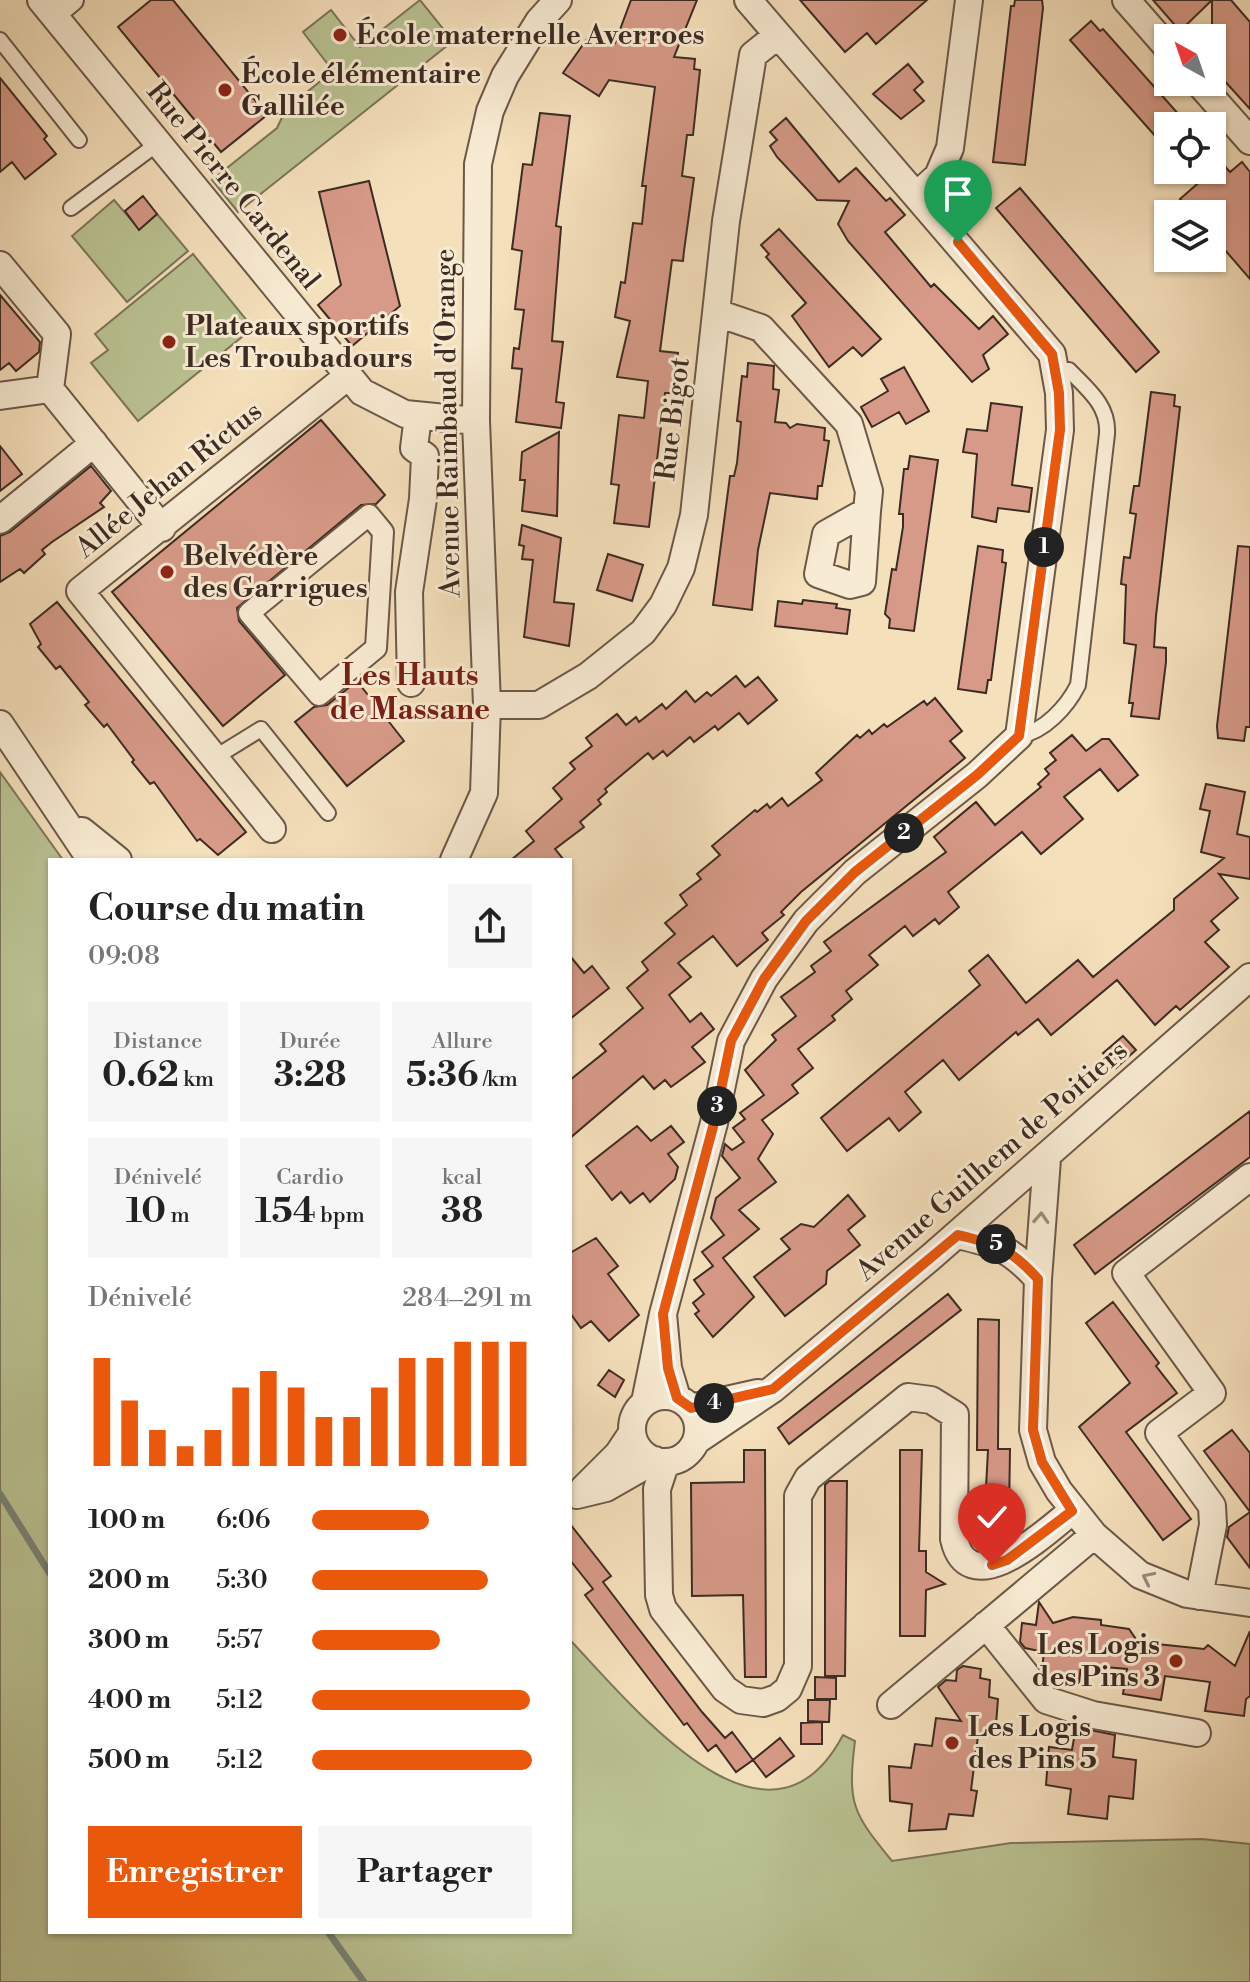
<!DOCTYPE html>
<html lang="fr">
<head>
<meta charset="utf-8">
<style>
  :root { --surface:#fff; --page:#f6f6f6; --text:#222; --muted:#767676; --accent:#ea580c }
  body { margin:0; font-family:"Libre Bodoni",serif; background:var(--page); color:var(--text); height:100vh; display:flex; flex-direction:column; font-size:30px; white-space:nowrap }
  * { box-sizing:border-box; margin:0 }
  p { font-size:26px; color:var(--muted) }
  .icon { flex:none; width:44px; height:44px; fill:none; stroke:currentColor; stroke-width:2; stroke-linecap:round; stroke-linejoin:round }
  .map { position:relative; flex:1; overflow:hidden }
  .sheet { position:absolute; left:48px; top:858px; width:524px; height:1076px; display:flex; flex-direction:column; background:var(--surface); border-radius:0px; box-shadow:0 2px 6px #0004 }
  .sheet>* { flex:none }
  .needle { width:52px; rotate:320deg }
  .fabs { position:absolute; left:1154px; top:24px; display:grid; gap:16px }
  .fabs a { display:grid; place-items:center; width:72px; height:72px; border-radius:0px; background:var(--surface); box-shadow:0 2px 6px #0004; font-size:40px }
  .pin { position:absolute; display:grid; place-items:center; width:68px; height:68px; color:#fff; margin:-82px -34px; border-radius:50% 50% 50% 0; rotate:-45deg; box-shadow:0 0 8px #0007 }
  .pin .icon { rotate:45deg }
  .km { position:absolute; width:40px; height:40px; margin:-20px; border-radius:50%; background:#222; color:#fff; font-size:22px; line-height:40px; text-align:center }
  .round { display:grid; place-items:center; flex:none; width:84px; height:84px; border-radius:0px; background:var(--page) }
  .headline { display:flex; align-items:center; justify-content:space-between; height:136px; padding:0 40px }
  h1 { font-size:36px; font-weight:700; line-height:60px }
  .figures { display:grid; grid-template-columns:repeat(3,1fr); gap:12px; height:136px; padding:8px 40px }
  .figures div { display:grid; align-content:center; border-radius:0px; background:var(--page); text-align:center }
  .figures b { font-size:34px; font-weight:700 }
  .figures small { font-size:22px; font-weight:400 }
  .figures p { font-size:22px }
  .chart { height:224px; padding:16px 40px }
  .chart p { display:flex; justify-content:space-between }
  .chart svg { width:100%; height:144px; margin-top:8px; stroke:var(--accent); stroke-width:6 }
  .button { display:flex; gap:16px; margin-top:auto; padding:16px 40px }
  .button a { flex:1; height:92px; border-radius:0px; background:var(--accent); color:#fff; font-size:32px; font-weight:700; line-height:92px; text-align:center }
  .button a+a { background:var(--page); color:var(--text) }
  ul { padding:0 40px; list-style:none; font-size:26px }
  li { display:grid; grid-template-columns:128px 96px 1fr; align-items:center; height:60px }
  li i { height:20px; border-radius:10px; background:var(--accent) }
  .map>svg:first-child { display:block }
</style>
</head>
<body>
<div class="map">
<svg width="1250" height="1982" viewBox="0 0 1250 1982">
  <rect width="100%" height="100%" fill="#f5e0bc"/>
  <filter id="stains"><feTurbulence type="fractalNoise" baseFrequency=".0025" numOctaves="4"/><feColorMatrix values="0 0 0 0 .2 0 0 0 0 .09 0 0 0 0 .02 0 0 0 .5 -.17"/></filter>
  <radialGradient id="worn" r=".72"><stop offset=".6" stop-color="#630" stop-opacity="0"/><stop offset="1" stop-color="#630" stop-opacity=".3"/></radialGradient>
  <path fill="#bac292" stroke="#7c765a" stroke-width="2" d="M420,0L453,41L238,212L212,180L277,128L286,109L333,71L303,32L331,10L360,47Z
    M114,200L139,229L157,214L188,251L127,302L72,236Z
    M193,254L253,328L138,421L91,363L108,350L95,334Z
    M0,772L63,860H50V1932H570V1640C632,1705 768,1877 843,1735L855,1741C847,1805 853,1813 892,1861L1011,1843L1202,1839L1250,1844V1982H0Z"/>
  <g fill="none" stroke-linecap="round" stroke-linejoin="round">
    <path stroke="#778375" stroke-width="7" d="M0,1494L50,1574
      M328,1932L364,1982"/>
  </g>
  <path fill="#d79a88" stroke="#3d2b23" stroke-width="2" d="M151,0H173L267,115L221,152L118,27Z
    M631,0H697L674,57L695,59L694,69L700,70L693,135H687L682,176L694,178L684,251L683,261L672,260L660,351L678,353L672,393H665L649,527L614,523L619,485L611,484L619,415L644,418L648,381L617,377L630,321L615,317L621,282L625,283L633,223L642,224L646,186H642L655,87L609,80L599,96L563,73L594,29L615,43Z
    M800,0H927L876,44L867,33L845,52Z
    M1015,0H1042L1043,8L1025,165L993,162L1011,6H1014Z
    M1153,0H1231L1250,22V109L1212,67V0L1180,31Z
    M1091,21L1100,31L1103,29L1189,126H1168L1157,138L1070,40Z
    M908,64L923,82L914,90L924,101L901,119L873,94Z
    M0,78L47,136L44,139L56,154L25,179L12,162L0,172Z
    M540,113L570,116L556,226L561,227L552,341L563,342L556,402L564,403L561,428L516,422L522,369L512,368L514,348L519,349L524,310L515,309L522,251L512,249L523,164L532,165Z
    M786,118L839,182L856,168L886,201L890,198L905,215L885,232L931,287L934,284L979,329L993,316L1008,334L983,355L989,369L972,382L848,241L838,224L849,201L817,200L777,157L770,146L777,140L770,132Z
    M1212,152L1230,172L1242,162L1250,172V279L1212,235V214H1194L1180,199L1212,171Z
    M369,181L400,306L352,346L318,305L341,285L319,192Z
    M1020,188L1159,352L1136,372L996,208Z
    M143,196L157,214L139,230L125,211Z
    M779,229L881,339L862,356L853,347L829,367L792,316L806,303L766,257L769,254L761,245Z
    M0,295L40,342L39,352L16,371L9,363L0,370Z
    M748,363L774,366L773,389L779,390L775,422L786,423L790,428L797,424L825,428L824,440L829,441L822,486H818L817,499L770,493L758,550L752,610L713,605L730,476H734L737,463L741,422L737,421L742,376L747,377Z
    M904,367L929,411L906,424L899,412L872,427L861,407L888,391L881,379Z
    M1151,392L1175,395L1174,406L1180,407L1156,616L1154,647L1166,648V662L1159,719L1131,716L1133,703H1129L1136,645L1124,643L1126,585L1121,584L1124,557L1130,558L1136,514L1130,513L1132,499L1134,486H1139Z
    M991,403L1022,407L1012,485L1032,488L1029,512L998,508L996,522L972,517L977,454L963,452L967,429L987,431Z
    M321,420L385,495L376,504L361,505L237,608L239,621L285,675L223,726L112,592Z
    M559,432L557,516L522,511L525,480H520L522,452Z
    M0,446L22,474L0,491Z
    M910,456L938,460L914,631L889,628L890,619L885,614L892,569L896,570L903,527V514H899L904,469H908Z
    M91,466L111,491L100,503L104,507L52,542L42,550L45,554L24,573L20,569L0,582V536L10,532Z
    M522,525L561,538L554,602L574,604L569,646L524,637L533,560L522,559L524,546L519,545Z
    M978,546L1003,550L1002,562L1006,563L991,680H988L986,693L958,689Z
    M1238,546L1250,547V727H1246L1244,741L1218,738L1217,726Z
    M608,554L643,565L632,601L597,590Z
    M803,600L837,604L836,608L850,610L847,634L775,626L778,601L802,604Z
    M57,602L246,832L218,855L200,839L197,841L154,782L150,784L132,762L134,760L107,724L104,727L85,705L89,702L60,666L56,669L38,647L41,644L30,624Z
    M736,676L745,687L758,677L777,700L748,724L739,713L718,730L715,726L694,742L690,737L667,756L663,751L653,759L648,753L605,789L607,792L598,800L601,804L580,822L584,827L555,849L564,860H511L534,841L526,831L562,799L553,788L575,769L570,763L592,746L586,738L617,714L626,725L636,717L639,722L662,704L666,709L686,691L695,702L707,692L711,696Z
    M357,681L404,741L347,786L295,722L314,707L327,705Z
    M935,698L962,731L950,741L965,758L801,892L781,912L784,915L762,933L768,940L737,966L713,936L678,963L691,977L669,995L690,1022L701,1013L714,1029L692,1047L705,1062L671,1087L665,1080L654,1089L643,1076L570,1138V1080L606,1051L600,1044L643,1008L627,988L648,970L642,962L675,934L665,923L687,905L680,895L701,879L697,874L720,855L712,846L755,810L757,812L767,804L770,808L782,798L788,806L822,780L816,773L857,735L860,738L869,730L872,734L884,724L887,727L924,701L927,705Z
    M1072,735L1086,751L1102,739H1109L1138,775L1118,791L1100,769L1064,797L1083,819L1041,854L1022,832L948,892L959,907L939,924L935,919L913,936L905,926L869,955L878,965L846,991L852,999L832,1016L835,1020L798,1049L813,1068L792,1085L798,1093L762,1120L773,1134L758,1159L776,1182L739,1210L759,1229L723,1258L754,1297L713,1337L695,1314L699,1311L693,1303L704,1294L694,1280L713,1266L702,1252L724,1235L711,1218L716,1198L740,1178L722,1156L725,1144L732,1150L744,1142L733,1128L745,1119L740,1113L764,1095L745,1070L776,1040L772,1035L796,1016L781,997L815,972L811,966L831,951L824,942L946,852L934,837L976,802L995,825L1041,787L1038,784L1049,774L1045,769L1056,760L1050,753Z
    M1206,784L1245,792L1237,834L1250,837V879L1219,874L1238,898L1211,921L1219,930L1205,942L1229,967L1180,1010L1176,1006L1155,1025L1117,980L1051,1035L1038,1019L1018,1035L1016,1032L959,1080L943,1060L905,1092L921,1112L899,1131L889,1118L847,1151L821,1118L980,985L969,971L988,955L1026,1003L1078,960L1093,977L1174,910V899L1224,858L1201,852L1210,811L1200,809Z
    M570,956L584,973L592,966L609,988L570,1019Z
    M1123,1036L1136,1050L1116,1068L1103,1053Z
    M1250,1111V1157L1095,1274L1074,1245Z
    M637,1126L651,1141L671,1126L684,1142L668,1154L678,1167L675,1179L650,1202L643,1193L630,1203L621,1192L612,1200L586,1166Z
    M848,1195L865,1216L848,1230L860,1245L827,1271L826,1284L785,1316L754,1277L790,1249L781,1239L801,1224L814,1227Z
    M596,1238L618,1266L608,1274L639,1315L609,1341L591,1321L581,1328L570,1313V1253Z
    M948,1294L961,1310L789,1444L778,1428Z
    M1113,1302L1159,1363L1156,1366L1177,1393L1126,1432L1191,1519L1163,1540L1079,1427L1130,1383L1086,1323Z
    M978,1319L999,1320L998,1449H1010L1009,1512H1004V1542L999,1544H983L988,1450H977Z
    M609,1370L624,1380L615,1397L598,1385Z
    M1232,1430L1250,1453V1568L1227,1537L1229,1527L1250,1512L1204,1451Z
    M744,1450H765L766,1677H745L743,1595L692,1596L691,1483L744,1482Z
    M900,1450H922L919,1551H926V1572L945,1584L926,1590L925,1636H900Z
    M829,1481H847L845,1676H825V1485Z
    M570,1524L611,1576L603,1582L702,1712L725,1738L732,1732L753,1760L736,1772L716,1745L708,1751L687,1723L684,1725L585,1595L593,1589L570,1560Z
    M1039,1602L1053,1623L1073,1617L1101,1620V1625L1129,1629L1138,1642L1204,1649L1208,1645L1235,1666L1250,1631V1696L1246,1699L1244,1716L1205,1711L1210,1682L1165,1676L1161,1700L1123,1694L1127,1669L1081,1665L1079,1683L1050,1679L1042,1669L1044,1652L1025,1648L1020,1642L1022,1623L1036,1625Z
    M963,1666L981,1669L980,1678L990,1680L989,1697L998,1699L995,1737L978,1736L971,1790L977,1791L973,1816L949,1814L946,1829L909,1831L912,1804L890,1801L889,1766L911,1768L915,1744L932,1746L936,1718L961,1721L938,1687L946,1680L956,1681L957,1670Z
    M815,1677L836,1678V1699H815Z
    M808,1700H830L829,1722L808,1721Z
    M822,1722V1744H801V1723Z
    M1076,1727L1115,1735L1113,1757L1136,1760L1133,1799L1109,1796L1107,1819L1068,1814L1071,1789L1046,1785L1049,1747L1072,1750Z
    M780,1738L794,1756L766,1777L753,1760Z"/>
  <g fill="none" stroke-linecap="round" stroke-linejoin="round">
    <g stroke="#6b5849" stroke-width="18">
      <path id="service" d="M0,40L79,140
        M71,208L157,144
        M1019,736C1044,732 1067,707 1078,685L1107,434C1109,405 1087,389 1069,370H1056
        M214,758L261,729L328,813"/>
    </g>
    <g stroke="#6b5849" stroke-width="24">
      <path id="pedestrian" d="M54,16L73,0
        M369,515L383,532L376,648L319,695L249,613Z"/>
    </g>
    <g stroke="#6b5849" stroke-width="30">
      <path id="minor" d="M41,0L362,392L405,414L476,421
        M1126,0L1168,48
        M1198,82L1250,141
        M917,195L938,176L950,148L969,0
        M0,265L57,334L50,389
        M717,313L761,328L849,424L869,491L867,511L826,534L818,574L850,585L862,582L867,511
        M0,396L50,389L162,528
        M0,520L94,443
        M411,683L409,592L423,499L425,456L414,448L418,416
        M487,705H539L588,676L643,632L663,605L681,568L694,515L726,221L753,55L778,35
        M0,724L91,860
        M272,829L80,591L348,376
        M82,831L118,860
        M454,860L484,793L487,705L476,421L478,164L490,111L505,76L539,21L558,0
        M958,1235C997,1244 1011,1249 1038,1279L1033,1430L1042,1462L1059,1491L1094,1535L1140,1575L1187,1594L1250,1603
        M1038,1279L1047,1159
        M663,1314L714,1123L731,1041L764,979L806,921L855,872L977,775L1019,736L1060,430L1059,393L1052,354L748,0
        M632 1429a33 33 0 1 1 66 0a33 33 0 1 1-66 0Z
        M645,1402L663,1314L668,1368L677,1398
        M691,1408L758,1393
        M632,1433L618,1454L577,1495L606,1488L655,1460
        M696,1441L773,1389L931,1257L1250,977
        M666,1462L657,1489L659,1595L663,1609L725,1689L741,1700L763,1703L777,1698L788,1689L798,1666V1496L808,1478L908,1397L931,1400L955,1415L954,1539C969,1605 1047,1531 1072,1511
        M1199,1596L1213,1525L1212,1506L1159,1433L1212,1393L1126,1273L1250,1177
        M986,1625L1046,1700L1093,1715L1197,1733
        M891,1705L1094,1535"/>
    </g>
    <use href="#service" stroke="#f8ebd3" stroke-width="14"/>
    <use href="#pedestrian" stroke="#f8ebd3" stroke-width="20"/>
    <use href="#minor" stroke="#f8ebd3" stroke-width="26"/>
  </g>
  <defs><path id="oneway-chevron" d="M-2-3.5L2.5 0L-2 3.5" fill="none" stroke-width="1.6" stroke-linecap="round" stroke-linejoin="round" transform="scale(2)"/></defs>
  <g stroke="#9a8b7b">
    <use href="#oneway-chevron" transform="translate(1041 1218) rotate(-87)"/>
    <use href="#oneway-chevron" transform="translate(1148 1578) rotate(-154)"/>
  </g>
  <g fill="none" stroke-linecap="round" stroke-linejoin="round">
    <g stroke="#fff" stroke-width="16">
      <path id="route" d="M958,242L1052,354L1059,393L1060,430L1019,736L977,775L855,872L806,921L764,979L731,1041L714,1123L663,1314L668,1368L677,1398L691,1408L773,1389L958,1235C997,1244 1011,1249 1038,1279L1033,1430L1042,1462L1072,1511L1007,1560L992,1565"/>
    </g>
    <use href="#route" stroke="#ea580c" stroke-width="10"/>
  </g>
  <g fill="#8f2418" stroke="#f8ebd3" stroke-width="3">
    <circle cx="340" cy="35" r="8"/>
    <circle cx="225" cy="90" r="8"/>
    <circle cx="169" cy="342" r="8"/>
    <circle cx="167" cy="572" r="8"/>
    <circle cx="1176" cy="1661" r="8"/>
    <circle cx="952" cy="1743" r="8"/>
  </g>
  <g text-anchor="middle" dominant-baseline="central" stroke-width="6" stroke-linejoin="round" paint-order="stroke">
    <g font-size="28" font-weight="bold" fill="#3d2b23" stroke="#f8ebd3" text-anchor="start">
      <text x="356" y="35">École maternelle Averroes</text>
      <text x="241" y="74">École élémentaire<tspan x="241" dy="32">Gallilée</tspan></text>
      <text x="185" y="326">Plateaux sportifs<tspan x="185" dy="32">Les Troubadours</tspan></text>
      <text x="183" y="556">Belvédère<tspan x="183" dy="32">des Garrigues</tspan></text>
      <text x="1160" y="1645" text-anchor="end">Les Logis<tspan x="1160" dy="32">des Pins 3</tspan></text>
      <text x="968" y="1727">Les Logis<tspan x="968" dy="32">des Pins 5</tspan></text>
    </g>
    <g font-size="28" fill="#3d2b23" stroke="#f8ebd3">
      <text transform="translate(233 186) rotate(51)">Rue Pierre Cardenal</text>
      <text transform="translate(673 419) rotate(-83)">Rue Bigot</text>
      <text transform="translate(448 423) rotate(-91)">Avenue Raimbaud d'Orange</text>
      <text transform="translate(169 480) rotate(-39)">Allée Jehan Rictus</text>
      <text transform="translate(992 1161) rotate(-41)">Avenue Guilhem de Poitiers</text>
    </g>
    <g font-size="30" font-weight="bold" fill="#7a1f14" stroke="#f8ebd3">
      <text x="410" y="676">Les Hauts<tspan x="410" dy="34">de Massane</tspan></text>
    </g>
  </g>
  <rect width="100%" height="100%" filter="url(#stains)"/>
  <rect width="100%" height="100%" fill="url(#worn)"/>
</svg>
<div class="fabs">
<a><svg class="needle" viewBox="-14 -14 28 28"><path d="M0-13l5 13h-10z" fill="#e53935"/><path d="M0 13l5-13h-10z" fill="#767676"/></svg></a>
<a><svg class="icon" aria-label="locate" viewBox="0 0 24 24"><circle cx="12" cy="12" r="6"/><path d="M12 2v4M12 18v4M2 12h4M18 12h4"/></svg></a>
<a><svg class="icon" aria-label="layers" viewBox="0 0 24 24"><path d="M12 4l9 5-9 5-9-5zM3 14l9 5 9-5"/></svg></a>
</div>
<div class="pin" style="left:958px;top:242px;background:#1e9e55"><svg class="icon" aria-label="arrive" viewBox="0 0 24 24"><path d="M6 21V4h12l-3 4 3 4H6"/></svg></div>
<div class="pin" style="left:992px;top:1565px;background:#d93025"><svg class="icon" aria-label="check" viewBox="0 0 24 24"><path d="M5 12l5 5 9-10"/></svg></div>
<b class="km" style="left:1044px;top:547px">1</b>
<b class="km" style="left:904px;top:833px">2</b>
<b class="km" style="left:717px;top:1106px">3</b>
<b class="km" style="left:714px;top:1403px">4</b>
<b class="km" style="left:996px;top:1244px">5</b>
<section class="sheet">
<div class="headline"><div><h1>Course du matin</h1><p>09:08</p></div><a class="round"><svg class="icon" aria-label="share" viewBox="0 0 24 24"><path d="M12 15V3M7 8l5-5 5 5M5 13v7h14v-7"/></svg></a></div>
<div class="figures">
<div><p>Distance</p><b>0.62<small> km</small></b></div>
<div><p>Durée</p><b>3:28</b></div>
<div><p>Allure</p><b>5:36<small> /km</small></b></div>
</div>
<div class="figures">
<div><p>Dénivelé</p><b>10<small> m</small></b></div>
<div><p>Cardio</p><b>154<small> bpm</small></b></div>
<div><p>kcal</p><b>38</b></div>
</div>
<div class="chart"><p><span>Dénivelé</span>284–291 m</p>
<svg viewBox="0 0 160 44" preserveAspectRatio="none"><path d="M5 44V11M15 44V24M25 44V33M35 44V38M45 44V33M55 44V20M65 44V15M75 44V20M85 44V29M95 44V29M105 44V20M115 44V11M125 44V11M135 44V6M145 44V6M155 44V6"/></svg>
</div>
<ul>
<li><b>100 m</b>6:06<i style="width:53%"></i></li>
<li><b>200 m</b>5:30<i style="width:80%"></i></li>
<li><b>300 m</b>5:57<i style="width:58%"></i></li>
<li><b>400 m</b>5:12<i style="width:99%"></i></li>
<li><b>500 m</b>5:12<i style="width:100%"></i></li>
</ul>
<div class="button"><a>Enregistrer</a><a>Partager</a></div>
</section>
</div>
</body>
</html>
